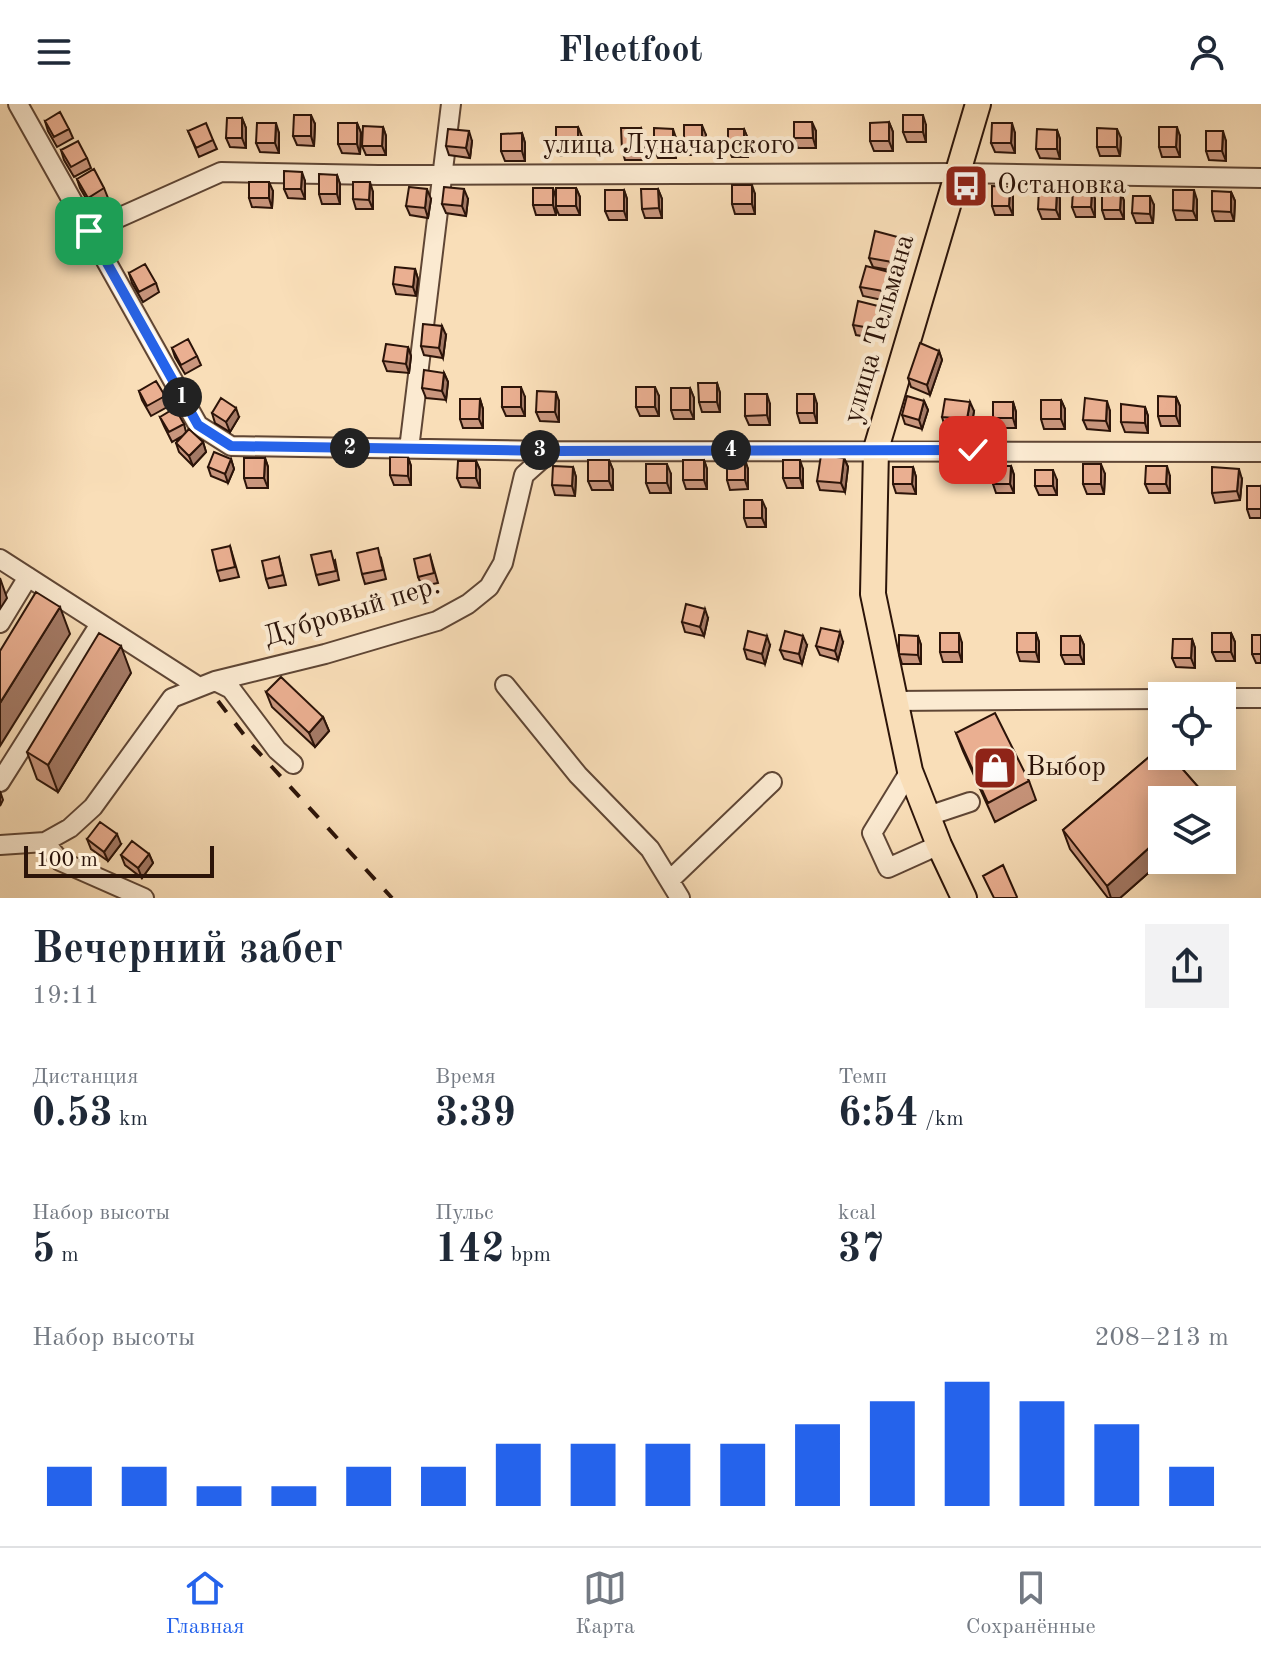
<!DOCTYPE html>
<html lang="ru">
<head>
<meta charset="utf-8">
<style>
  :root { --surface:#fff; --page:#f2f2f3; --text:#1f2937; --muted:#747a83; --line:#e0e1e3; --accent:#2563eb }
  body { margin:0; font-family:"Old Standard TT",serif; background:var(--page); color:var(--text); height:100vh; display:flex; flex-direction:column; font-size:30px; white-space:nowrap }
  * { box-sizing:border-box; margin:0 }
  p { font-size:26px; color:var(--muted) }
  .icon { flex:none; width:44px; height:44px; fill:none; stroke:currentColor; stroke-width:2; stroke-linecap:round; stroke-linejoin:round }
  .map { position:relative; height:794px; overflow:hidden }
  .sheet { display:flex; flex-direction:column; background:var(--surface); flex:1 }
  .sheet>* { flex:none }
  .fabs { position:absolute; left:1148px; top:578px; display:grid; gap:16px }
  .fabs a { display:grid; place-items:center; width:88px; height:88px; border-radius:0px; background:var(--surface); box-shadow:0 4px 20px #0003; font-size:40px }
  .scale { position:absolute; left:24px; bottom:20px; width:190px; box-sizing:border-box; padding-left:8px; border:4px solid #2c1409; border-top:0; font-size:22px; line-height:28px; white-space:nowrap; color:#2c1409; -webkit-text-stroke:6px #fbead1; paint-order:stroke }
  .pin { position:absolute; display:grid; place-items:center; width:68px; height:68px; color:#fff; margin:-34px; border-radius:16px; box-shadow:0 4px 12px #0006 }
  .km { position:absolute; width:40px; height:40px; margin:-20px; border-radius:50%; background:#222; color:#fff; font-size:22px; line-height:40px; text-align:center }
  .round { display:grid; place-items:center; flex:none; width:84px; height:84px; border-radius:0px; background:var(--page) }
  .headline { display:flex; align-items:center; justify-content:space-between; height:136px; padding:0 32px }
  h1 { font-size:44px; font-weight:700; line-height:60px }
  .stats { display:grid; grid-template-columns:repeat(3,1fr); gap:12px; height:136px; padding:8px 32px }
  .stats div { display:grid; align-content:center }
  .stats b { font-size:40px; font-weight:700 }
  .stats small { font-size:22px; font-weight:400 }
  .stats p { font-size:22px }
  .chart { height:224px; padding:16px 32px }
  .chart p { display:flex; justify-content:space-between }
  .chart svg { width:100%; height:144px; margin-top:8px; stroke:var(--accent); stroke-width:6 }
  header { display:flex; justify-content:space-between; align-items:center; height:104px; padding:0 32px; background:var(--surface); font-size:36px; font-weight:700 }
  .dock { display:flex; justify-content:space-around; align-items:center; height:112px; border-top:2px solid var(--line); background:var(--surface); font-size:22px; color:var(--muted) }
  .dock a { display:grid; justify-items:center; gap:4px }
  .dock .current { color:var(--accent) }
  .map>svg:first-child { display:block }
</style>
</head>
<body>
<header><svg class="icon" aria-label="menu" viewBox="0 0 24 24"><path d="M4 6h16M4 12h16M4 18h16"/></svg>Fleetfoot<svg class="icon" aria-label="person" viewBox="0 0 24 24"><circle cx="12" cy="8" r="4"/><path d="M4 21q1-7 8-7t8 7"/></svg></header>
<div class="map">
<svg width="1261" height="794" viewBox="0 0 1261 794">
  <rect width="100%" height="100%" fill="#f9deb8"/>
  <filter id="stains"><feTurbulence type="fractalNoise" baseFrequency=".0025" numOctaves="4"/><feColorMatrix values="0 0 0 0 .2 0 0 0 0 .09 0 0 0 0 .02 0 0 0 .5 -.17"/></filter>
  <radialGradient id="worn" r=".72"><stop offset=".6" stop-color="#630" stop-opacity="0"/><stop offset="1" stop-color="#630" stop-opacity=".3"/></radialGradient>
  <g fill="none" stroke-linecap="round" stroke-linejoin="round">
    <g stroke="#5f4635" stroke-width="22">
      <path id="minor" d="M18,0L198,321L231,342L551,347L1261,348
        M89,127L221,68L378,71L956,69L1261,74
        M409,345L451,0
        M0,455L199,583
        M0,519L28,473
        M215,577L231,585L277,646L293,660
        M505,581L578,671L650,745L680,794
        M1222,594H1261
        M894,597L1162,595
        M910,667L872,729L888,764L939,741
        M0,678L100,520
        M928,712L970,698
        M45,738L60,757L144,794
        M0,741L45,738L70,724L93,703L172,594L215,577L325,550L437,517L468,500L489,483L503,459L524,371L551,347
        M670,776L772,678"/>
    </g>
    <g stroke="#2c1409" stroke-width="28">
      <path id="major" d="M964,794L939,741L910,667L873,490L876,345L978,0"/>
    </g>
    <use href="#minor" stroke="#fbead1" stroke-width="18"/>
    <use href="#major" stroke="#f9deb8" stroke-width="24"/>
    <path stroke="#2c1409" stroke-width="4" stroke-dasharray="14 14" stroke-linecap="butt" d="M218,597L251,640L392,794"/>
  </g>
  <path fill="#c9967d" stroke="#2c1409" stroke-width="2" d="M242,14L246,24V44L230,43L226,34Z
    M45,17L69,25L73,34L57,43L48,27Z
    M889,18L893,28V47H874L870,37Z
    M357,19L361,29L360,50L342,49L338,40Z
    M315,20L314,42L297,41L293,32Z
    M926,21V38H907L903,28Z
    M383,23L386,32V51H366L362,42Z
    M578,23L582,33V52H560L556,43Z
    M641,24L645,34V56H625L622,46Z
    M744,25L748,35V53H732L728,44Z
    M1057,26L1060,35V55L1040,54L1036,45Z
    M188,27L213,36L217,45L199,53Z
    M816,27V44H798L794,34Z
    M279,29V49L260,48L256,39Z
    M522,29L525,39V57H505L501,47Z
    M1015,29V49L995,48L991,39Z
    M706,31V51H688L684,41Z
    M1180,32V53H1162L1159,43Z
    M676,34V54H658L654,44Z
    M1121,34L1120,52H1100L1097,43Z
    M472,37L470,54L449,51L446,42Z
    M1226,37V57L1209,56L1206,47Z
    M61,46L87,54L91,64L74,73L64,56Z
    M337,71L340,80V100H322L319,90Z
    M77,75L104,84L108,94L91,103L80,84Z
    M305,77V95L288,94L284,85Z
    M576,84L580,93V111H559L556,104V111H536L533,101Z
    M658,85L662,95V114H645L642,105Z
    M624,86L627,95V116H609L605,107Z
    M1057,86L1060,95V115H1042L1038,105Z
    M273,87L272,104L252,103L249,94Z
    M373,88V105H356L353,95Z
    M1121,88L1124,97V115H1105L1102,106Z
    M1231,88L1235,97L1234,117H1215L1212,107Z
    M755,90V110H735L732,100Z
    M1013,92V111H995L992,102Z
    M431,95L428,114L410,111L406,102Z
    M468,95L466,112L446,109L442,100Z
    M1095,95V113H1076L1072,103Z
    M1197,96V116H1176L1173,106Z
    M1154,101L1153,119H1136L1132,109Z
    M905,135L908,144L901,168L873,163L869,154Z
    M415,165L418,175L416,192L396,190L393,180Z
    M129,169L156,179L159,188L143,198L132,179Z
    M893,169L897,179L892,198L863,192L860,183Z
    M885,212L880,235L856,231L853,221Z
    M446,231L443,254L424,251L421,242Z
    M408,243L411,252L409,269L387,267L383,257Z
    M172,244L197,252L201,261L185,270L175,253Z
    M939,247L942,256L930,291L911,283L908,274Z
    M444,269L448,278L446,296L426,294L422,284Z
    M717,279L720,289V308H702L699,298Z
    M690,284L694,294V315H674L671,306Z
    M139,287L165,292L169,302L151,312L142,296Z
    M659,292V312H640L636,303Z
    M525,293V312H506L502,303Z
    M1176,293L1180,302V322H1161L1158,312Z
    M480,295L483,305V324H463L460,315Z
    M1061,296L1065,305V325H1044L1041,315Z
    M559,297V318L540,317L536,308Z
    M924,297L928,306L922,325L905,320L902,311Z
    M1013,298L1016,308V324H996L993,314Z
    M770,300V321H749L745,312Z
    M817,300V319H800L797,309Z
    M1145,303L1148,312V329L1125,328L1121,318Z
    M974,307L971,325L945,323L942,313Z
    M1110,307V327L1087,325L1083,316Z
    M212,309L239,313L230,328L215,319Z
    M160,313L184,320L186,328L203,338L206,348L193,362L179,348L176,339L182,332L172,338L164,322Z
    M408,353L411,362V381H394L390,371Z
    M265,354L268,363V384H247L244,374Z
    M844,354L848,363L845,388L820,386L817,377Z
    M231,355L234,365L228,379L211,372L208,363Z
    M609,356L613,366V386H592L588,377Z
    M704,356L707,365V385H686L683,376Z
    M476,357L480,366V384L461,383L457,374Z
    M1011,362L1014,371V389H996L993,380Z
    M573,363L576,373L575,392L555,391L552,381Z
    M913,363L916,373V390L896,389L893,380Z
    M748,365V385L730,386L727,376Z
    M803,365V384H787L783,374Z
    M671,370V389H650L646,379Z
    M1105,370L1104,390H1087L1083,380Z
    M1170,372V389H1149L1145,380Z
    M1242,375L1240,396L1215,399L1212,389Z
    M1057,376V391H1039L1035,382Z
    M1261,382V414H1250L1247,405Z
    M766,405V423H747L744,414Z
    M230,442L239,473L220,477L217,467Z
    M430,451L438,479L422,482L418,473Z
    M279,453L286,481L269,484L266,475Z
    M381,454L386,475L365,480L362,470Z
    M335,456L339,476L319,481L316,471Z
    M708,514L704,532L685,528L682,518Z
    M1036,529L1039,538V558L1020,557L1017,548Z
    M1231,529L1235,538V557H1216L1212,548Z
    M1261,531V559H1256L1252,550Z
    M918,532L921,541V560H902L899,550Z
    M1080,532L1084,541V560H1065L1061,551Z
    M1192,535L1195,544V564L1176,563L1172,554Z
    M843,538L838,556L820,551L816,542Z
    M962,539V558H943L940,548Z
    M770,541L765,560L747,555L744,545Z
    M807,541L802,560L784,555L780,546Z
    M131,569L58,688L37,675L27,648Z
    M266,588L323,613L329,627L315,643L272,603Z
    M956,629L1029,677L1036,696L995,718L963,647Z
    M1162,642V652H1171L1207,693L1208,696H1162V756H1163L1120,794H1108L1070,745L1063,726Z
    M87,735L121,740L108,757L91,745Z
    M149,750L153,759L142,774L125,761L121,751Z"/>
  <path fill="#a47a66" stroke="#2c1409" stroke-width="2" d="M311,11L315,20L314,42L311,32Z
    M923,11L926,21V38L923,28Z
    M242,14L246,24V44L242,34Z
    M812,18L816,27V44L813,34Z
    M889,18L893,28V47L889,37Z
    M276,19L279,29V49L275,39Z
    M357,19L361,29L360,50L357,40Z
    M1012,19L1015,29V49L1011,39Z
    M702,21L706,31V51L702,41Z
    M383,23L386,32V51L382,42Z
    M578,23L582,33V52L578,43Z
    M1177,23L1180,32V53L1176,43Z
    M641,24L645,34V56L641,46Z
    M673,25L676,34V54L673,44Z
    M744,25L748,35V53L744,44Z
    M1117,25L1121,34L1120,52L1117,43Z
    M1057,26L1060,35V55L1057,45Z
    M469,27L472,37L470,54L466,44Z
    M1223,27L1226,37V57L1222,47Z
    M522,29L525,39V57L522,47Z
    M302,68L305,77V95L301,85Z
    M337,71L340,80V100L337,90Z
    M269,78L273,87L272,104L269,94Z
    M370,78L373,88V105L369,96Z
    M752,81L755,90V110L752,100Z
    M1010,83L1013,92V111L1009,102Z
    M553,84L556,94V111L553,101Z
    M576,84L580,93V111L576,102Z
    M427,85L431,95L428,114L425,104Z
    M464,85L468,95L466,112L462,102Z
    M658,85L662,95V114L659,104Z
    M624,86L627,95V116L624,107Z
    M1057,86L1060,95V115L1056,106Z
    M1092,86L1095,95V113L1091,103Z
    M1194,86L1197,96V116L1193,107Z
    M1121,88L1124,97V115L1120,106Z
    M1231,88L1235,97L1234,117L1231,108Z
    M1150,92L1154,101L1153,119L1150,110Z
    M905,135L908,144L901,168L898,159Z
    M415,165L418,175L416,192L413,183Z
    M893,169L897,179L892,198L889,188Z
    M882,203L885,212L880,235L876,225Z
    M442,222L446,231L443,254L439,244Z
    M408,243L411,252L409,269L406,260Z
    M939,247L942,256L930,291L927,281Z
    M444,269L448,278L446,296L442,287Z
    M717,279L720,289V308L717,298Z
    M521,283L525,293V312L521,303Z
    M655,283L659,292V312L655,303Z
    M690,284L694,294V315L690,306Z
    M556,288L559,297V318L555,308Z
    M767,290L770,300V321L767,311Z
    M814,290L817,300V319L814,309Z
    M1176,293L1180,302V322L1176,312Z
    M480,295L483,305V324L479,315Z
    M1061,296L1065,305V325L1061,315Z
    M924,297L928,306L922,325L919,316Z
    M1107,297L1110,307V327L1106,317Z
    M970,298L974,307L971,325L967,315Z
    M1013,298L1016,308V324L1013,314Z
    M1145,303L1148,312V329L1145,319Z
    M236,304L239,313L230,328L226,318Z
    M203,338L206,348L193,362L189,352Z
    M408,353L411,362V381L408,372Z
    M265,354L268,363V384L264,374Z
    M844,354L848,363L845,388L841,379Z
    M231,355L234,365L228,379L225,370Z
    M745,355L748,365V385L745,376Z
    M609,356L613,366V386L609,377Z
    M704,356L707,365V385L704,376Z
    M800,356L803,365V384L800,374Z
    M476,357L480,366V384L476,374Z
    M667,360L671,370V389L667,379Z
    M1101,360L1105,370L1104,390L1101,380Z
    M1011,362L1014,371V389L1010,380Z
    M1167,362L1170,372V389L1166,380Z
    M573,363L576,373L575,392L572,382Z
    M913,363L916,373V390L912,380Z
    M1239,365L1242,375L1240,396L1237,387Z
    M1053,366L1057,376V391L1053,382Z
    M762,396L766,405V423L762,414Z
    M0,474L7,494L0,505Z
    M60,503L70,530L0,642V599Z
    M705,505L708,514L704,532L700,523Z
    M840,528L843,538L838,556L835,547Z
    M959,529L962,539V558L959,548Z
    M1036,529L1039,538V558L1036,548Z
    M1231,529L1235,538V557L1231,548Z
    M767,532L770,541L765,560L762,550Z
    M803,532L807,541L802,560L799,550Z
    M918,532L921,541V560L918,551Z
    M1080,532L1084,541V560L1080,551Z
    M1192,535L1195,544V564L1191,554Z
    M121,542L131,569L58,688L48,661Z
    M323,613L329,627L315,643L309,629Z
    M0,687L3,696L0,702Z
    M117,730L121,740L108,757L104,748Z
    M1162,732V756H1163L1120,794H1111L1107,782Z
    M149,750L153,759L142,774L138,764Z"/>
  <path fill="#eaaf91" stroke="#2c1409" stroke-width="2" d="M60,8L69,25L54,33L45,17Z
    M294,11H311V32H293Z
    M903,11H923V28H903Z
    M227,14H242V34H226Z
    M794,18H812L813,34H794Z
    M889,18V37H870V19Z
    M206,19L213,36L196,44L188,27Z
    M257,19H276L275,39H256Z
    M338,19H357V40H338Z
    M992,19H1012L1011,39H991Z
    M684,21H702V41H684Z
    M363,22L383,23L382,42H362Z
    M556,23H578V43H556Z
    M1159,23H1177L1176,43H1159Z
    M621,24H641V46H622Z
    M654,24L673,25V44H654Z
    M1097,24L1117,25V43H1097Z
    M448,25L469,27L466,44L446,42Z
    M728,25H744V44H728Z
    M1037,25L1057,26V45H1036Z
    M1206,27H1223L1222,47H1206Z
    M522,29V47H501V30Z
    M78,37L87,54L71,63L61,46Z
    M94,65L104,84L88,94L77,75Z
    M284,67L302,68L301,85H284Z
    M319,70L337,71V90H319Z
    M249,78H269V94H249Z
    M353,78H370L369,96L353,95Z
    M732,81H752V100H732Z
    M992,82L1010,83L1009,102H992Z
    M409,83L427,85L425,104L406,102Z
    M444,83L464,85L462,102L442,100Z
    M533,84H553V101H533Z
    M556,84H576V102H556Z
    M641,85H658L659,104L642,105Z
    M1039,85L1057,86L1056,106L1038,105Z
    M605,86H624V107H605Z
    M1073,86H1092L1091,103H1072Z
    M1173,86H1194L1193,107L1173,106Z
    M1102,87L1121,88L1120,106H1102Z
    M1212,87L1231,88V108L1212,107Z
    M1133,92H1150V110L1132,109Z
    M875,127L905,135L898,159L869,154Z
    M145,160L156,179L139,188L129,169Z
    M866,162L893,169L889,188L860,183Z
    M395,163L415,165L413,183L393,180Z
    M858,197L882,203L876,225L853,221Z
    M423,220L442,222L439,244L421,242Z
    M188,235L197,252L181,261L172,244Z
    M920,239L939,247L927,281L908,274Z
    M386,240L408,243L406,260L383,257Z
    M424,266L444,269L442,287L422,284Z
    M156,277L165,292L147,302L139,287Z
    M698,279H717V298H699Z
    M502,283H521V303H502Z
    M636,283H655V303H636Z
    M671,284H690V306H671Z
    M537,287L556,288L555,308H536Z
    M745,290H767V311L745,312Z
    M797,290H814V309H797Z
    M907,292L924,297L919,316L902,311Z
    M1158,292L1176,293V312H1158Z
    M221,294L236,304L226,318L212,309Z
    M1085,294L1107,297L1106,317L1083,316Z
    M460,295H480L479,315H460Z
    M945,295L970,298L967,315L942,313Z
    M1041,296H1061V315H1041Z
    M993,298H1013V314H993Z
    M1121,300L1145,303V319L1121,318Z
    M175,304L184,320L169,328L160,313Z
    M189,325L203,338L189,352L176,339Z
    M214,348L231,355L225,370L208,363Z
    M821,351L844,354L841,379L817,377Z
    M390,353H408V372L390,371Z
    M244,354H265L264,374H244Z
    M727,355H745V376H727Z
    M588,356H609V377H588Z
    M683,356H704V376H683Z
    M783,356H800V374H783Z
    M458,357H476V374H457Z
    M646,360H667V379H646Z
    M1083,360H1101V380H1083Z
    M553,362L573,363L572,382L552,381Z
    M993,362H1011L1010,380H993Z
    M1146,362H1167L1166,380H1145Z
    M893,363H913L912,380H893Z
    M1212,363L1239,365L1237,387L1212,389Z
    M1035,366H1053V382H1035Z
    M1247,382H1261V405H1247Z
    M744,396H762V414H744Z
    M230,442L235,463L217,467L212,446Z
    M378,444L383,466L362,470L357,449Z
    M331,447L336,467L316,471L311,451Z
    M430,451L434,469L418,473L414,455Z
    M279,453L283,471L266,475L262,457Z
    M36,488L60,503L0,599V547Z
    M686,500L705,505L700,523L682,518Z
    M821,524L840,528L835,547L816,542Z
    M748,527L767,532L762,550L744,545Z
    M785,527L803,532L799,550L780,546Z
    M99,529L121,542L48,661L27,648Z
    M940,529H959V548H940Z
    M1017,529H1036V548H1017Z
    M1212,529H1231V548H1212Z
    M899,531L918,532V551L899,550Z
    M1252,531H1261V550H1252Z
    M1061,532H1080V551H1061Z
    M1173,535H1192L1191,554H1172Z
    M281,573L323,613L309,629L266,588Z
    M995,609L1029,677L988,699L956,629Z
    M1162,642V652H1171L1207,693L1203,696H1162V732L1107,782L1063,726Z
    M100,718L117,730L104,748L87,735Z
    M132,737L149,750L138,764L121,751Z
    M1003,761L1017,793L1016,794H994L983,772Z"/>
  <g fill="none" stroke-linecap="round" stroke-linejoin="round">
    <g stroke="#fff" stroke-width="16">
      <path id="route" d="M89,127L198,321L231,342L551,347L973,346"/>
    </g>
    <use href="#route" stroke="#2563eb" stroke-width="10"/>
  </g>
  <defs>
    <g id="bus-square" transform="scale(2.3)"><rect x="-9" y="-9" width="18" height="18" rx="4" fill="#8f2418" stroke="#fbead1"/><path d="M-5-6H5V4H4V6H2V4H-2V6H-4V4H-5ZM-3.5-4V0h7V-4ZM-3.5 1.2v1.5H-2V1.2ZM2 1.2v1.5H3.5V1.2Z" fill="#fff"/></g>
    <g id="shop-square" transform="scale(2.3)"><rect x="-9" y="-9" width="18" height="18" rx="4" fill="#8f2418" stroke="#fbead1"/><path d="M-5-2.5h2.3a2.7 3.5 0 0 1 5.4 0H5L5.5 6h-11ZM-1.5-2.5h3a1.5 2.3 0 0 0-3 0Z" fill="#fff"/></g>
  </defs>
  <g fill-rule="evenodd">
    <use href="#bus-square" x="966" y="82"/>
    <use href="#shop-square" x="995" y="664"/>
  </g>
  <g text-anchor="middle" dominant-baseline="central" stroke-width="8" stroke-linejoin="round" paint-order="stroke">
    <g font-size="28" fill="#2c1409" stroke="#fbead1">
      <text x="669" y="42">улица Луначарского</text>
      <text transform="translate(880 225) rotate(-74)">улица Тельмана</text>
      <text transform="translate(352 508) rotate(-17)">Дубровый пер.</text>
    </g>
    <g font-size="28" fill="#2c1409" stroke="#fbead1" text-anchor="start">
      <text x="997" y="82">Остановка</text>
      <text x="1026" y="664">Выбор</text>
    </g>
  </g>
  <rect width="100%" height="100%" filter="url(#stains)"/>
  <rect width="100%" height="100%" fill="url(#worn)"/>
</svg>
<div class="fabs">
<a><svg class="icon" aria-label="locate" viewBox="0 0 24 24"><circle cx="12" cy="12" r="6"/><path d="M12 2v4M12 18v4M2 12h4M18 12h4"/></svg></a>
<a><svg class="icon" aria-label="layers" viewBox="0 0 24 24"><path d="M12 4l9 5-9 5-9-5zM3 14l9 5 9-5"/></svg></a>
</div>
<div class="scale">100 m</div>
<div class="pin" style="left:89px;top:127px;background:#1e9e55"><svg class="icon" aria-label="arrive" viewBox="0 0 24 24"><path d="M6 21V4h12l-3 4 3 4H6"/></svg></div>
<div class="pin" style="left:973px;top:346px;background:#d93025"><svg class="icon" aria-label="check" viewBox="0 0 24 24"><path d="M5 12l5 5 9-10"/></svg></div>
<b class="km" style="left:182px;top:293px">1</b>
<b class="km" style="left:350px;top:344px">2</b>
<b class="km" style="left:540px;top:346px">3</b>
<b class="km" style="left:731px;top:346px">4</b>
</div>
<section class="sheet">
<div class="headline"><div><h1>Вечерний забег</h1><p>19:11</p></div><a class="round"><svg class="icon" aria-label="share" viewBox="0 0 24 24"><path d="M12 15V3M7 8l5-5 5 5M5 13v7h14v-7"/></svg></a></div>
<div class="stats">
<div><p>Дистанция</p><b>0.53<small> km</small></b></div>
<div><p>Время</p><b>3:39</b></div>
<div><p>Темп</p><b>6:54<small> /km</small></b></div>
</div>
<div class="stats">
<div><p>Набор высоты</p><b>5<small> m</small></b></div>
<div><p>Пульс</p><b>142<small> bpm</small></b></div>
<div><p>kcal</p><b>37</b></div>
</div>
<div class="chart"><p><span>Набор высоты</span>208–213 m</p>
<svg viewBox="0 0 160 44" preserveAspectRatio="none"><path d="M5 44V32M15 44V32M25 44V38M35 44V38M45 44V32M55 44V32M65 44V25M75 44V25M85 44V25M95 44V25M105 44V19M115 44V12M125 44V6M135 44V12M145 44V19M155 44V32"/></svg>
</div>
</section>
<nav class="dock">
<a class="current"><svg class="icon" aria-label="home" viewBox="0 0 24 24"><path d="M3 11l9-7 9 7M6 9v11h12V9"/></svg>Главная</a>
<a><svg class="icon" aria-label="map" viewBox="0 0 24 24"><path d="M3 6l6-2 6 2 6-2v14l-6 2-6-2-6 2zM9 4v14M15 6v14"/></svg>Карта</a>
<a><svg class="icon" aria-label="saved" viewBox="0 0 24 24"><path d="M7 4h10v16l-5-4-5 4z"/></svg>Сохранённые</a>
</nav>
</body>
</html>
